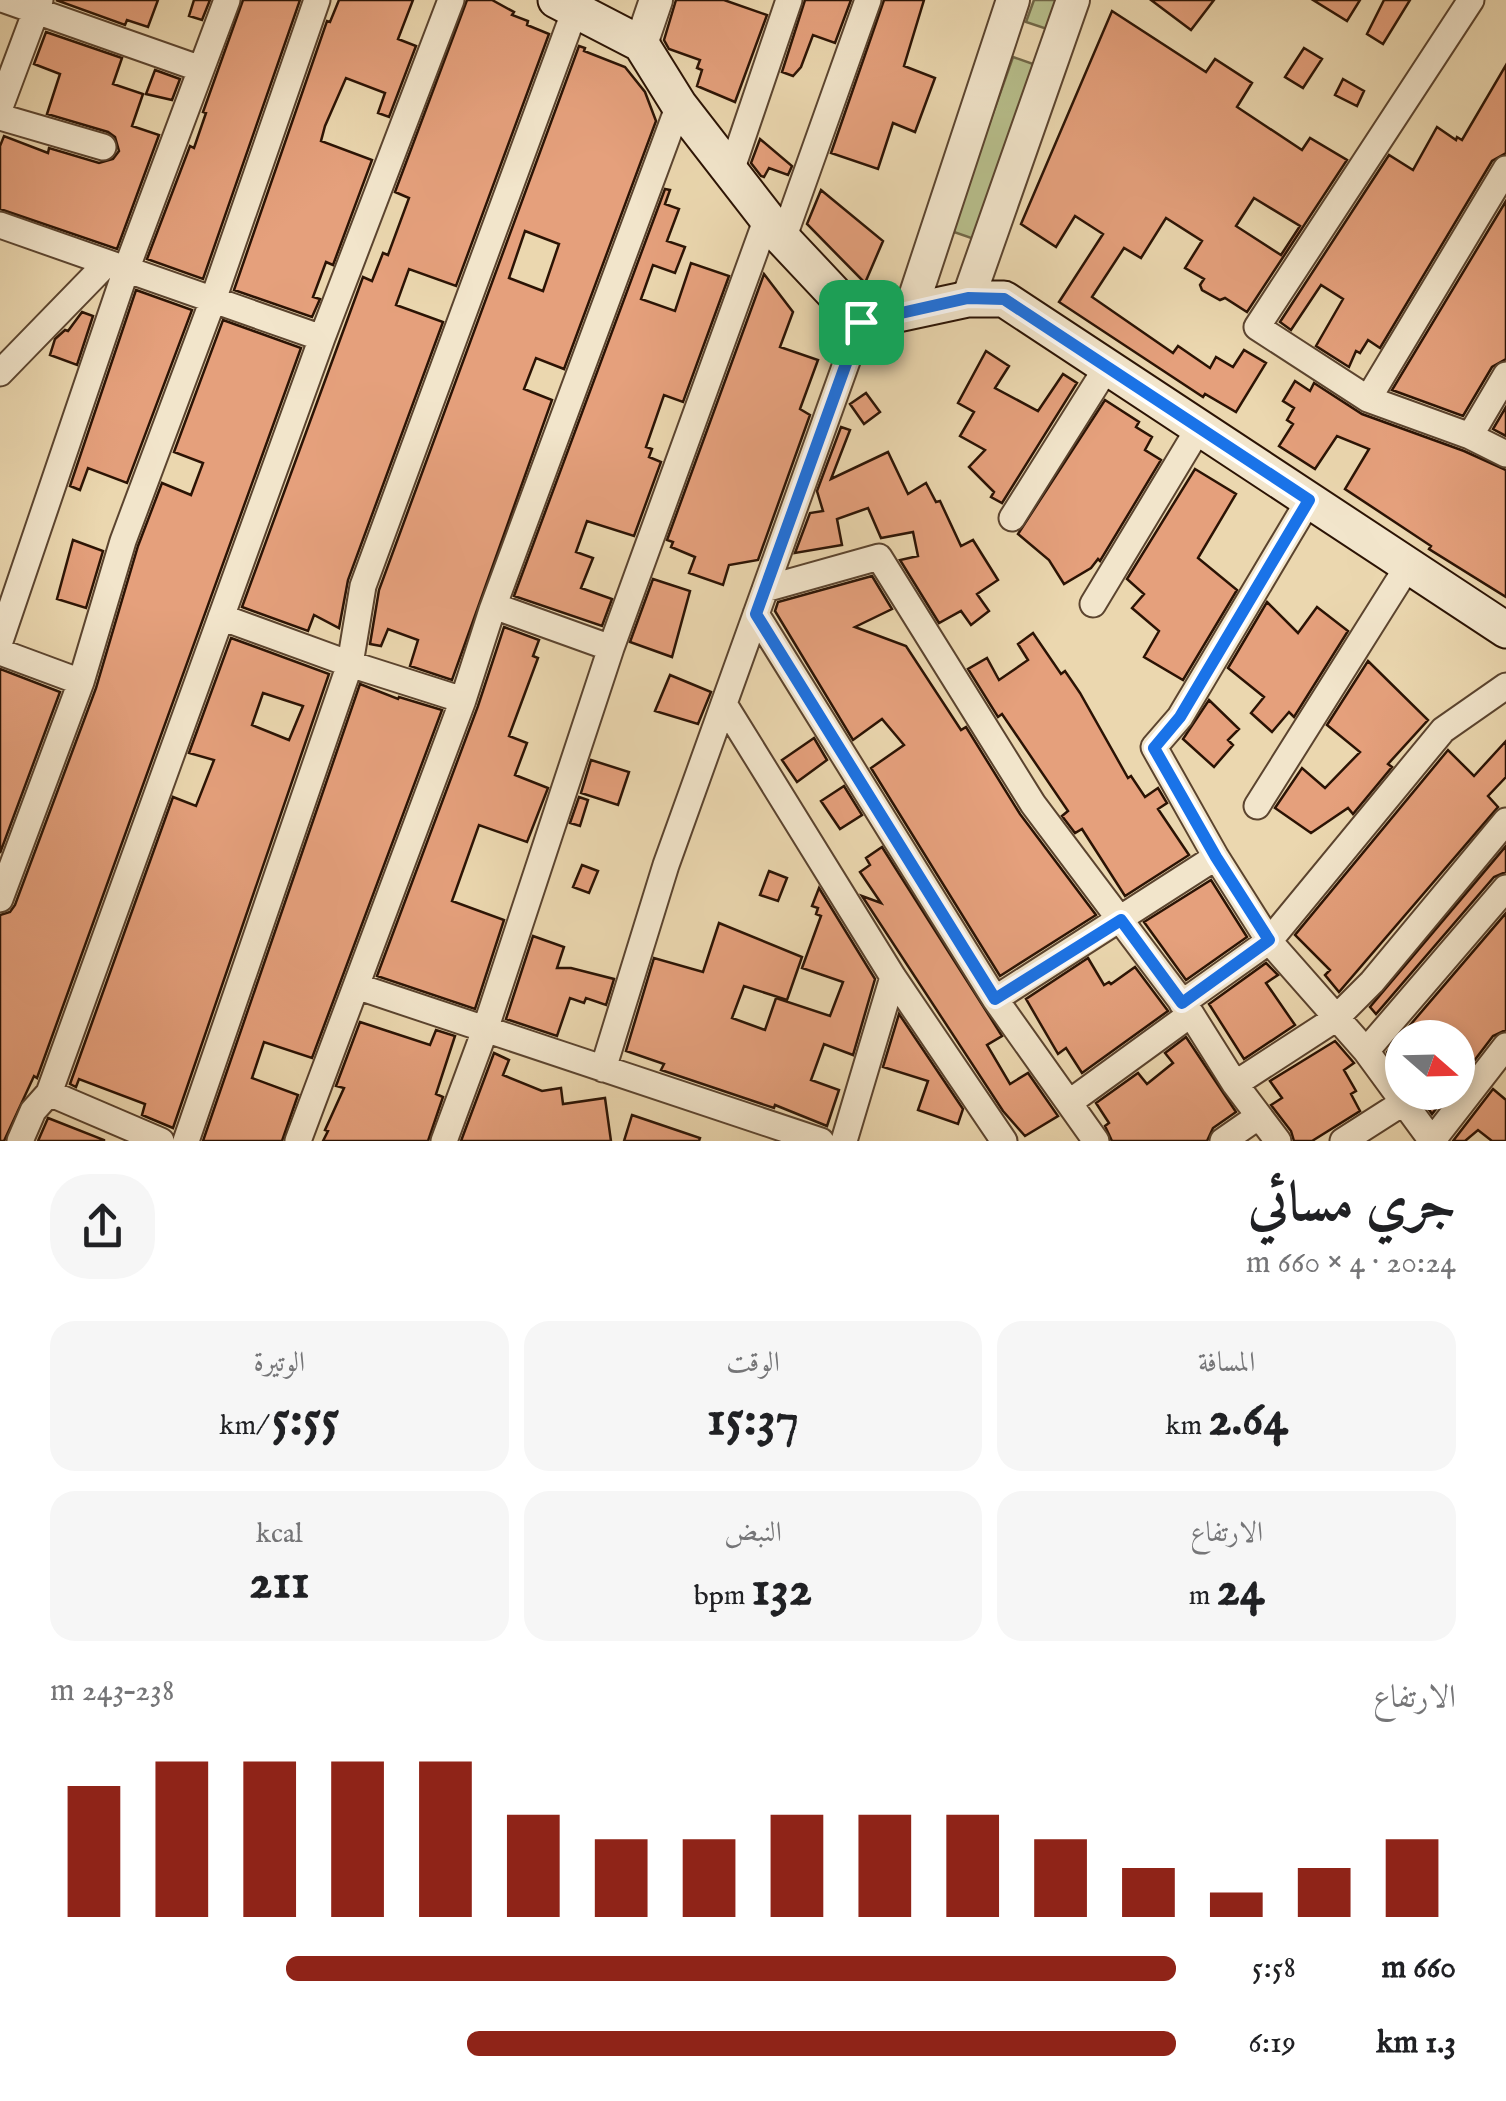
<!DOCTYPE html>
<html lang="ar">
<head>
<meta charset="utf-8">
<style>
  :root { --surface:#fff; --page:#f6f6f6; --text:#202124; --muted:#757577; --accent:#8f2418 }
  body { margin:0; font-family:"IM FELL English",Amiri,serif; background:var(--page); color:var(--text); direction:rtl; height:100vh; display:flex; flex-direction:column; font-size:38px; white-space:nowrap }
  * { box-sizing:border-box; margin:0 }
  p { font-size:32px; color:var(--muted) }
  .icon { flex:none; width:55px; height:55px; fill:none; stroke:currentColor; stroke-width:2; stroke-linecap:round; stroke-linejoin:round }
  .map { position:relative; height:1141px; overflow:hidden; direction:ltr }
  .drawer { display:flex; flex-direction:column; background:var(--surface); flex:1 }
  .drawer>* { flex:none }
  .needle { width:65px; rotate:110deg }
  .tools { position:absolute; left:1385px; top:1020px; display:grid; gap:20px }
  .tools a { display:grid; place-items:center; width:90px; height:90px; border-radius:50%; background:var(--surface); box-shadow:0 5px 15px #0003; font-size:50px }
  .pin { position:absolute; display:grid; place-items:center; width:85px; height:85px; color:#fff; margin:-42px; border-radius:20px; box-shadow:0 5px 15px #0006 }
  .round { display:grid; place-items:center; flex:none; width:105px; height:105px; border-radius:40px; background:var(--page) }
  .headline { display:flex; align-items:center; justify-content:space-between; height:170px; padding:0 50px }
  h1 { font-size:55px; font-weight:800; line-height:75px }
  .metrics { display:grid; grid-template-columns:repeat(3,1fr); gap:15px; height:170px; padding:10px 50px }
  .metrics div { display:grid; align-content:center; border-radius:25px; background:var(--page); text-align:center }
  .metrics b { font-size:50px; font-weight:800 }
  .metrics small { font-size:28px; font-weight:400 }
  .metrics p { font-size:28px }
  .chart { height:280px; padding:20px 50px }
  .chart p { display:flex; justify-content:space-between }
  .chart svg { width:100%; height:180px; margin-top:10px; stroke:var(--accent); stroke-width:6 }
  ul { padding:0 50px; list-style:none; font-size:32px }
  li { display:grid; grid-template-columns:160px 120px 1fr; align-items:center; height:75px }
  li i { height:25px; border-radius:12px; background:var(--accent) }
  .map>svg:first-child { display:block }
</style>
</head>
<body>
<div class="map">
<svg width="1506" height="1141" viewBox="0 0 1506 1141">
  <rect width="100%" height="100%" fill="#ebd7af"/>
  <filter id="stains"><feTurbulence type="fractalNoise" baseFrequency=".002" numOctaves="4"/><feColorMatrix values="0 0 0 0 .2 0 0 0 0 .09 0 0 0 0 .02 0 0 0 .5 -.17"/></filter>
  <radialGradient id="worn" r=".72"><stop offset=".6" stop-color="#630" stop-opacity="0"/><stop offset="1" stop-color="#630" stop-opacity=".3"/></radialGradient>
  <path fill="#b7be8b" stroke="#716848" stroke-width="2.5" d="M1034,0H1058L1047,29L1026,22Z
    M1013,57L1036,65L974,239L951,231Z"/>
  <path fill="#e5a07c" stroke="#2b1304" stroke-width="2.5" fill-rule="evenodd" d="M56,0H158L148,27L127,20L125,25Z
    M194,0H210L202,20L189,16Z
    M243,0H300L203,279L147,259L190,146L194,148L206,113L203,112Z
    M339,0H413L398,39L416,46L389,117L378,113L385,93L346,78L325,126L321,141L372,160L333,265L326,262L313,297L320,299L312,317L234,290L327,21L330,22Z
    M467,0H492L514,12L512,15L528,21L527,25L549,34L456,286L409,269L396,305L443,322L348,580L339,628L314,615L308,631L242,607L363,277L372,281L383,253L388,255L409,198L395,192Z
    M676,0H724L767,15L735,102L697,86L702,70L697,68L700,60L669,49L664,40Z
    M805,0H851L835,43L813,35L801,67L793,76L782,72Z
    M884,0H924L904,66L935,78L915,132L893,123L878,169L831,153Z
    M1151,0H1214L1191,30Z
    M1313,0H1360L1347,21Z
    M1384,0H1410L1383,44L1367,34Z
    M1112,11L1206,72L1215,59L1252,83L1237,107L1302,150L1310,138L1347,160L1247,312L1225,298L1220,300L1202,290L1200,285L1204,279L1185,268L1202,241L1166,218L1141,258L1124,248L1092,297L1173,353L1178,346L1210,368L1216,357L1233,367L1244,350L1266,363L1236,412L1205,394L1203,397L1059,302L1103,234L1075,216L1056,247L1021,224ZM1254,198L1300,226L1281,255L1236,226Z
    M46,32L122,58L113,84L143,94L132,126L159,135L117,249L0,209V146L4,136L48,153L49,148L99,163L113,159L119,151L115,137L108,132L47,114L60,74L34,64Z
    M579,46L585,48L584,51L625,67L645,92L656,121L564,369L536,358L524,389L552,400L452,680L410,666L418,640L388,629L381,646L370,644L379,590ZM525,231L559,244L543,291L509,278Z
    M1304,48L1322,59L1303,88L1285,77Z
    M1506,65V153L1492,161L1380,348L1368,340L1360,353L1356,351L1349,367L1316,346L1343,299L1321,285L1291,330L1280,322L1389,155L1413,170L1437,127L1456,140L1457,137L1462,140Z
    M155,70L180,79L172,100L146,94Z
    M1343,79L1364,91L1357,106L1335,95Z
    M760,139L792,166L788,175L769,168L764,177L761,176L751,163Z
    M665,189L670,190L665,204L679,209L667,241L685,247L675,273L653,265L641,299L675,311L691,263L729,276L683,402L664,395L646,447L652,449L649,457L661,462L634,536L587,521L576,552L593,558L581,588L612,599L602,626L514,596Z
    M821,190L883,241L865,283L807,224Z
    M1506,201V359L1492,367L1463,416L1392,390Z
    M764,274L793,312L780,347L818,360L800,409L810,415L758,560L729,565L723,585L689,573L695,557L671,547L673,542L667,540Z
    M136,290L192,310L127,483L88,468L80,490L70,486Z
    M82,312L93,316L77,365L50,355L55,339L65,330L68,331Z
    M223,320L301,348L37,1078L34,1076L4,1141H0V915L10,912L15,905L96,688L138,546L162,483L191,495L203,463L174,452Z
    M986,351L1009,366L995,388L1038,411L1063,374L1077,383L1002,503L991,497L994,492L969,467L985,450L960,436L974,412L958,403Z
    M1295,381L1310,391L1314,383L1362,414L1464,451L1506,470V597L1429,549L1431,546L1345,489L1369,449L1337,436L1315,469L1279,446L1293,424L1287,420L1294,408L1283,401Z
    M866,393L880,412L864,424L850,404Z
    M1105,400L1139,422L1136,427L1152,437L1145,450L1161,460L1100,561L1098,559L1091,568L1064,584L1049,560L1018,534Z
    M1506,407V436L1493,429Z
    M841,427L850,430L831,479L888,452L908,494L926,483L936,502L940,501L961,546L973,540L998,580L977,594L989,611L971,625L961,611L939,623L900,560L918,556L913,532L881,538L868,508L837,519L842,545L795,553L810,513L823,511L817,491Z
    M1195,469L1236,494L1198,558L1237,590L1183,680L1144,657L1159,631L1132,608L1144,594L1127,579Z
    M73,540L103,551L86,608L57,599Z
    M872,576L892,609L855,627L906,646L961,730L966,727L1020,814L1096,915L1000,976L871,768L904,745L882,719L853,740L775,611L778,602Z
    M653,579L690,591L672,657L630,642Z
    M1267,602L1298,633L1317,607L1348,631L1294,717L1289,712L1272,732L1251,713L1264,697L1228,668Z
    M504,627L539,640L533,656L538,658L509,736L527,743L515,775L548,788L527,842L479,825L452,901L504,920L475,1009L377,976L478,706Z
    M1033,633L1061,674L1065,671L1080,693L1128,778L1131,776L1145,797L1158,788L1167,803L1158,809L1189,855L1125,896L1082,829L1075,833L1062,816L1068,811L1002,714L998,717L968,669L987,658L999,680L1028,660L1018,644Z
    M231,638L329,674L173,1128L142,1115L145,1104L79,1079L76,1087L70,1084L173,797L196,806L214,760L189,753ZM263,693L303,706L289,740L252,725Z
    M1368,661L1428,720L1388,764L1392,767L1353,814L1348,808L1311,833L1275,808L1302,768L1325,788L1360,752L1327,725Z
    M0,669L60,692L0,853Z
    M670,675L711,692L698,724L655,711Z
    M360,684L398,699L399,697L442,710L312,1058L264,1042L252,1078L298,1095L282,1141H203Z
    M1209,700L1239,729L1228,740L1233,745L1214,767L1183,739Z
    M814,738L827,760L797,782L782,760Z
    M1506,741V777L1488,796L1498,807L1339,992L1325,975L1330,970L1295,935L1448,750L1474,776Z
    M591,760L629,772L618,805L581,793Z
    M844,786L862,815L840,829L821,801Z
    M579,797L588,800L580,826L570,823Z
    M1506,846V872L1494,877L1376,1014L1370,1007Z
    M882,847L1002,1036L987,1045L1010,1084L1028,1073L1058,1116L1025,1136L1003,1111L862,896L881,903L860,872L870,865L866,858Z
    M582,865L598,871L589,893L573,887Z
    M769,871L787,878L778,901L760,895Z
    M1211,880L1247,937L1186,980L1144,922Z
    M819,888L875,979L853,1055L824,1044L811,1080L839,1090L827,1126L775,1105L774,1108L661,1070L664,1064L626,1051L654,958L703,972L719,923L802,957L787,1000L744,986L732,1018L765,1030L776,998L830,1016L843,982L802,968L821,916L816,914L818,908L812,906Z
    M1506,913V1030L1493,1036L1458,1082V1038H1402V1073L1387,1052Z
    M533,936L564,947L557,968H571L614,979L606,1005L586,998L584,1003L570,998L557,1036L506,1019Z
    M1088,958L1104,985L1109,982L1111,984L1135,967L1168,1011L1082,1073L1066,1048L1058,1054L1026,999Z
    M1266,963L1278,975L1266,983L1295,1025L1244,1059L1209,1004Z
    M899,1014L963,1109L958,1124L918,1110L928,1081L883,1067Z
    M360,1022L430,1045L436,1030L455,1036L436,1094L443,1097L428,1141H323L328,1131L325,1130L344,1088L336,1086Z
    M1186,1037L1236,1112L1213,1128L1207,1141H1112L1105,1126L1109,1123L1096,1103L1138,1073L1147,1084L1173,1063L1165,1053Z
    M1335,1041L1354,1063L1344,1070L1356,1091L1351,1094L1360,1111L1312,1141H1294L1291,1131L1271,1105L1282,1098L1270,1081Z
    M494,1053L509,1060L503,1075L542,1091L561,1088L563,1104L605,1098L611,1141H461Z
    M1493,1089L1506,1100V1141H1492L1478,1130L1465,1141H1453Z
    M1417,1092H1449L1432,1114Z
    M632,1115L700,1138L699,1141H624Z
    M48,1118L104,1140V1141H38Z"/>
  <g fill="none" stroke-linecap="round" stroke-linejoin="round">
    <g stroke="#5b442f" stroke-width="29">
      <path id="minor" d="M5,0L201,69
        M1471,0L1257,327L1368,399L1470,436L1506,454
        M0,107L40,0
        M0,117L103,147
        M731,171L789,0
        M0,225L322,338
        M783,239L868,0
        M0,373L106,264
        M1368,399L1506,169
        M1470,436L1506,375
        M1309,500L1180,717L1154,747L1216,857L1269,941L1366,1051L1432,1141
        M1012,518L1107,367
        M765,589L879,557L1033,804L1191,1014L1235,1084L1278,1141
        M1093,604L1199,428
        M494,606L611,648
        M756,614L995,999L1096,1141
        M221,617L350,664L463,700
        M0,641L126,270L227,0
        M0,652L81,682
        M724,704L893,977L1004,1141
        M1257,806L1408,566
        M0,899L81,682L123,541L213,300L317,0
        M356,986L821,1141
        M995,999L1216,857
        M1182,1003L1269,941L1443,730L1506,686
        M1366,1051L1506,888
        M603,1069L666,865L861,322
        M1235,1084L1335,1019L1372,982L1506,821
        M49,1093L161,1141
        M1070,1102L1191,1014
        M20,1141L33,1111L49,1093L322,338L451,0
        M186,1141L350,664L363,586L575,10
        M298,1141L463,700L492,610L679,105
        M444,1141L485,1030L611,648L767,218
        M844,1141L893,977
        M1223,1141L1259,1116
        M1343,1141L1404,1102
        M1432,1141L1506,1046"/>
    </g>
    <g stroke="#5b442f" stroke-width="36">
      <path id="tertiary" d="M641,44L656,0
        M968,299L1073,0
        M910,312L1013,0"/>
    </g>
    <g stroke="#2b1304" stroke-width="39">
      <path id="secondary" d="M556,0L641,44L679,105L783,239L861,322L968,299H1004L1506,630"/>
    </g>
    <use href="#minor" stroke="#f2e5cb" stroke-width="25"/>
    <use href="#tertiary" stroke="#f2e5cb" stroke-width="32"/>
    <use href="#secondary" stroke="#f2e5cb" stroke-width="35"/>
  </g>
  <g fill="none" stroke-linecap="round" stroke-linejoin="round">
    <g stroke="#fff" stroke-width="20">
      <path id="route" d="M968,298L1004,299L1309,500L1180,717L1154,748L1216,857L1269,940L1182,1003L1121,920L995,999L756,614L861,322Z"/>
    </g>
    <use href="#route" stroke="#1a73e8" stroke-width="12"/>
  </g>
  <rect width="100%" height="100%" filter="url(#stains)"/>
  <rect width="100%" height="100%" fill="url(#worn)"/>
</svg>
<div class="tools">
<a><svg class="needle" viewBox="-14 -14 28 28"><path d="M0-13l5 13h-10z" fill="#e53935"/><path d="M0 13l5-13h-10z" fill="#757577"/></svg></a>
</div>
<div class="pin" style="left:861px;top:322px;background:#1e9e55"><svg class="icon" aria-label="arrive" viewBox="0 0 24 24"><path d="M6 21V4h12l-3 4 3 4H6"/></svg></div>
</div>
<section class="drawer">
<div class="headline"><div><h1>جري مسائي</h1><p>20:24 · 4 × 660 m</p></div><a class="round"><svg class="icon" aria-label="share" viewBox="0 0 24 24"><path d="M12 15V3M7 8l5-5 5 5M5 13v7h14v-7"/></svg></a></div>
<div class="metrics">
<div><p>المسافة</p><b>2.64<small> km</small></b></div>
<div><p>الوقت</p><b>15:37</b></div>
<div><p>الوتيرة</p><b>5:55<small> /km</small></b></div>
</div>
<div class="metrics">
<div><p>الارتفاع</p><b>24<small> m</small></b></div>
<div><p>النبض</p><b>132<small> bpm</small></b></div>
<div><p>kcal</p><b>211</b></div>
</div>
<div class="chart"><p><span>الارتفاع</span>238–243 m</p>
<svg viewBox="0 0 160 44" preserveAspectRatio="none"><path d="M5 44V12M15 44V6M25 44V6M35 44V6M45 44V6M55 44V19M65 44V25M75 44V25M85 44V19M95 44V19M105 44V19M115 44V25M125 44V32M135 44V38M145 44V32M155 44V25"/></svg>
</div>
<ul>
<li><b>660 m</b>5:58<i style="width:79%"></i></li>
<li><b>1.3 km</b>6:19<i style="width:63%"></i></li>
</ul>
</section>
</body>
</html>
